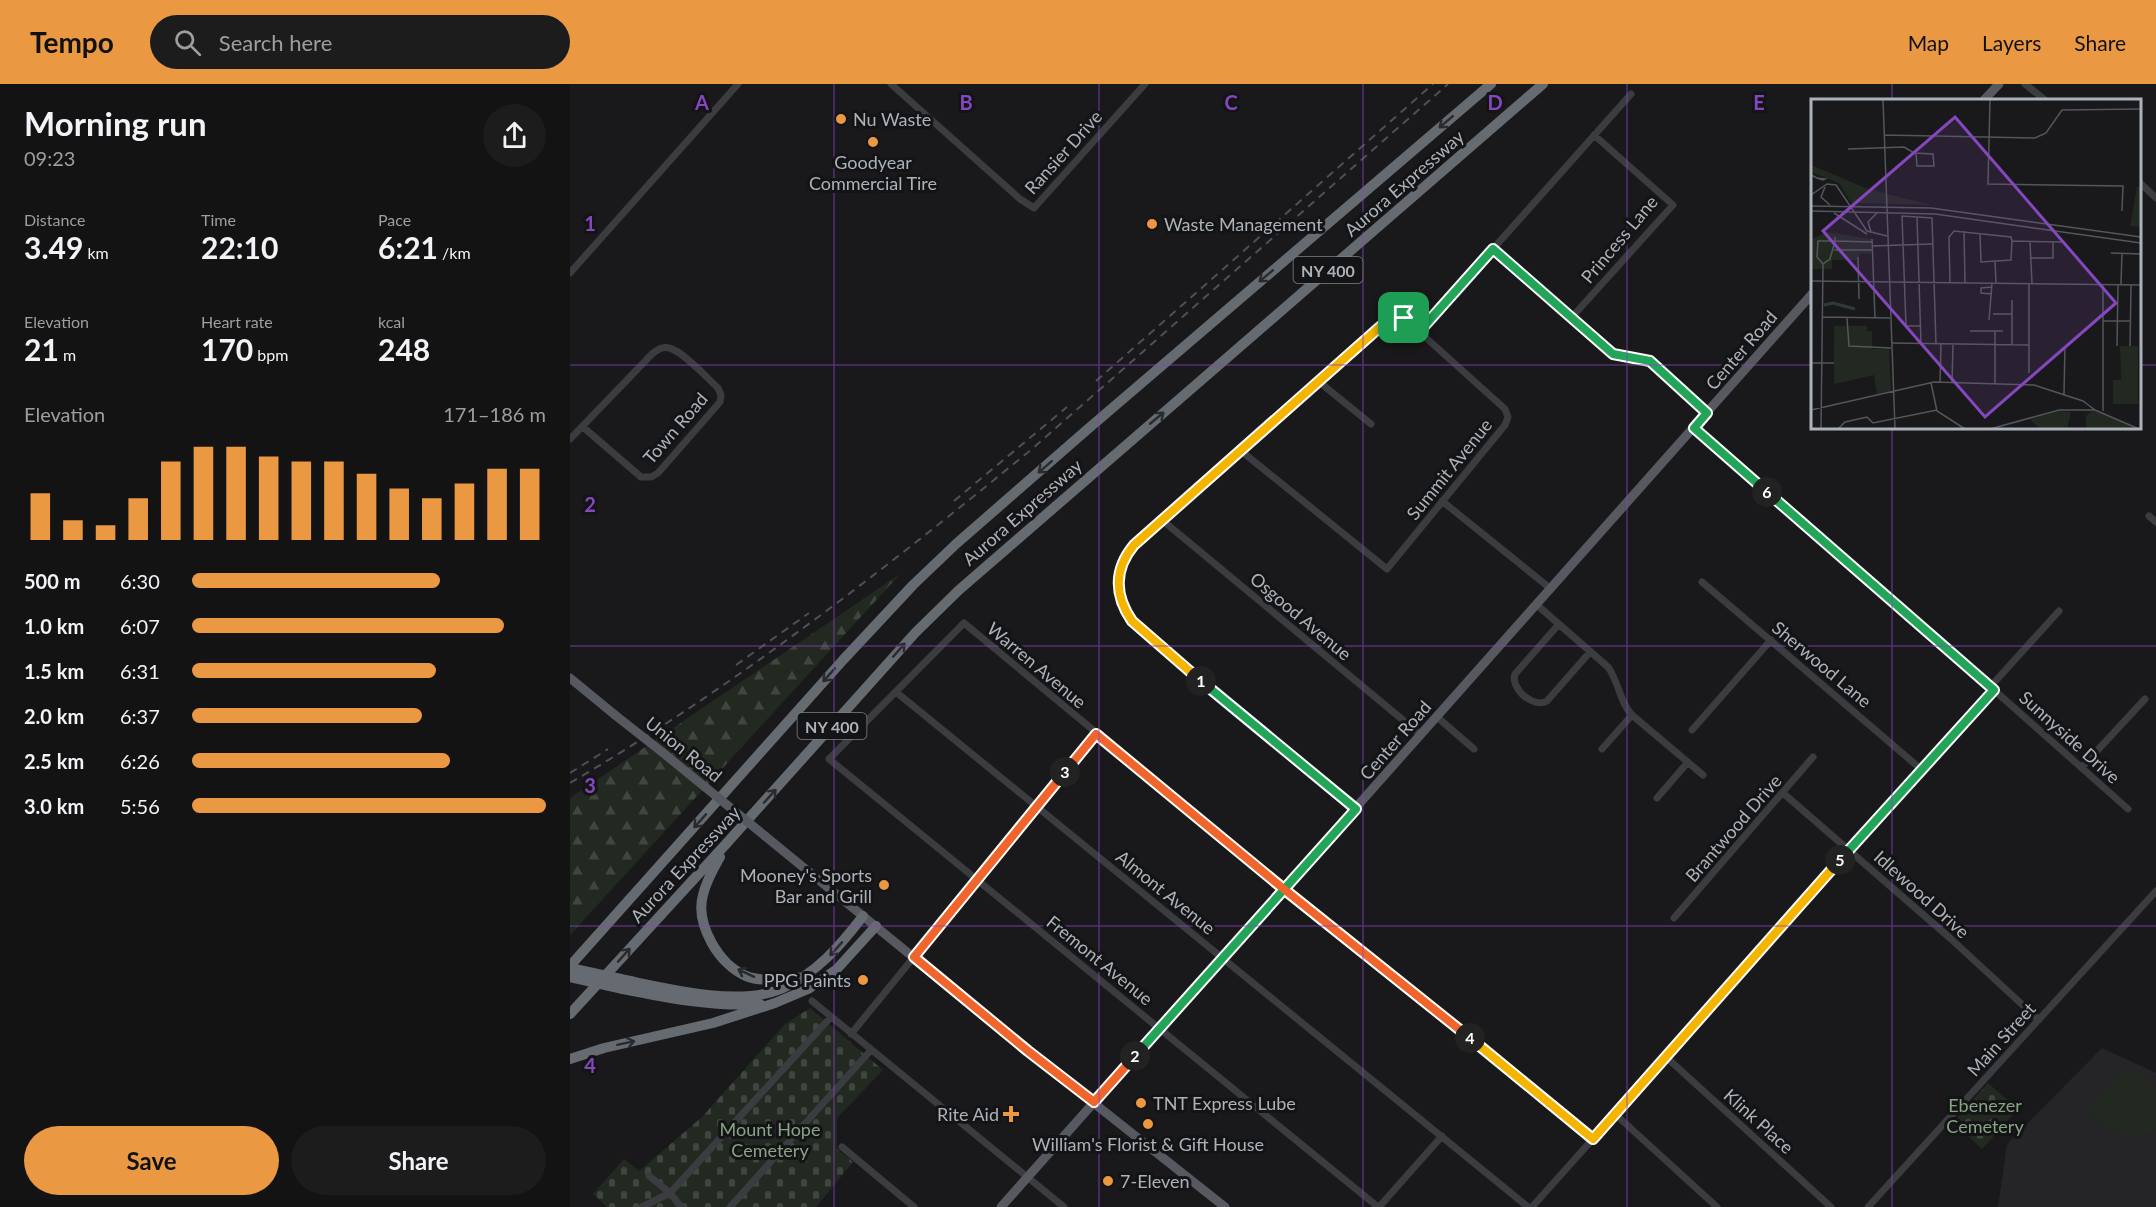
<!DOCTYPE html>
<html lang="en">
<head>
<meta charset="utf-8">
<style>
  :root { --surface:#131314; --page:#1c1c1d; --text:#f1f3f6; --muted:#9d9ea0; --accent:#ea9842 }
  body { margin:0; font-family:Lato,sans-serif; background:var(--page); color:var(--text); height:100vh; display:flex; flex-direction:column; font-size:22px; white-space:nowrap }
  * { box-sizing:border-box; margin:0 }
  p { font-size:20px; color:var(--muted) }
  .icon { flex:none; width:33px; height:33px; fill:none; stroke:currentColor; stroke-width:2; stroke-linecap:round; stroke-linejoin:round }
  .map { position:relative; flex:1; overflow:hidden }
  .panel { display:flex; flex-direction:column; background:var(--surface); width:570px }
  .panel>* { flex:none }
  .pin { position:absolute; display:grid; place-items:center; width:51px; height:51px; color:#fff; margin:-26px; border-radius:12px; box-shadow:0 3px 9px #0006 }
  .km { position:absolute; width:30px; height:30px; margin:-15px; border-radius:50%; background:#222; color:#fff; font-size:16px; line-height:30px; text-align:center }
  .round { display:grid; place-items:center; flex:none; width:63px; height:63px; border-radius:32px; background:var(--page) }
  .headline { display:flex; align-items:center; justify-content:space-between; height:102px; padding:0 24px }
  h1 { font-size:33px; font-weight:700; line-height:45px }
  .stats { display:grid; grid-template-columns:repeat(3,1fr); gap:9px; height:102px; padding:6px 24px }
  .stats div { display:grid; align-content:center }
  .stats b { font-size:30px; font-weight:700 }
  .stats small { font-size:16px; font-weight:400 }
  .stats p { font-size:16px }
  .chart { height:168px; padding:12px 24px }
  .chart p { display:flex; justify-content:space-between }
  .chart svg { width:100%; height:108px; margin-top:6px; stroke:var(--accent); stroke-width:6 }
  .action { display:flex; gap:12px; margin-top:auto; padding:12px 24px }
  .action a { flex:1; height:69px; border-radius:36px; background:var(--accent); color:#111; font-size:24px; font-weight:700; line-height:69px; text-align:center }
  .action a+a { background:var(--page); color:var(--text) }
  ul { padding:0 24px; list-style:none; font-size:20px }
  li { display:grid; grid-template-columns:96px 72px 1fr; align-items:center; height:45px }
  li i { height:15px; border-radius:8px; background:var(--accent) }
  header { display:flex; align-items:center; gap:36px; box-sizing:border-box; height:84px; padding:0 30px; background:var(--accent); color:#111 }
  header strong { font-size:28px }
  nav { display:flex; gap:33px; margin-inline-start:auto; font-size:21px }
  .search { width:420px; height:54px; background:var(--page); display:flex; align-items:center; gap:15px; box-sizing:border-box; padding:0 21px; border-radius:33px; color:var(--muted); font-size:22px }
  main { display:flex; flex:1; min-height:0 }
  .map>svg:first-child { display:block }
</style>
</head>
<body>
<header>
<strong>Tempo</strong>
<div class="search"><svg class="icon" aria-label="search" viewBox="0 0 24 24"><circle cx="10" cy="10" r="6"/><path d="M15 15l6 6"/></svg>Search here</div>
<nav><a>Map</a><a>Layers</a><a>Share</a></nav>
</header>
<main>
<section class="panel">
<div class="headline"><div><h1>Morning run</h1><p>09:23</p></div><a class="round"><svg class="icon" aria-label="share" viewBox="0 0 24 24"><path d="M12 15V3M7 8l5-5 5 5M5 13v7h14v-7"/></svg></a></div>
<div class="stats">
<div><p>Distance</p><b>3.49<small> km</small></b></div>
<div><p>Time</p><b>22:10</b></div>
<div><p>Pace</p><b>6:21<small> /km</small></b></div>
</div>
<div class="stats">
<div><p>Elevation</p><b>21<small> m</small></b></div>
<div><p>Heart rate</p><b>170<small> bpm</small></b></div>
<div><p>kcal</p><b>248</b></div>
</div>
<div class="chart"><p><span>Elevation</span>171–186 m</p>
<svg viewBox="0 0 160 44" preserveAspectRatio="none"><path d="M5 44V25M15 44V36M25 44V38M35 44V27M45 44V12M55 44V6M65 44V6M75 44V10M85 44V12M95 44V12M105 44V17M115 44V23M125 44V27M135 44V21M145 44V15M155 44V15"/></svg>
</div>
<ul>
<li><b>500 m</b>6:30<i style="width:70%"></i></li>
<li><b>1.0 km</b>6:07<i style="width:88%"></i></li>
<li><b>1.5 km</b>6:31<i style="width:69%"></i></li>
<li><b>2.0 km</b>6:37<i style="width:65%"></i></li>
<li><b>2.5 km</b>6:26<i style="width:73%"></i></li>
<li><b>3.0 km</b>5:56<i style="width:100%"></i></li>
</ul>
<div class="action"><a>Save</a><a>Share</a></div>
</section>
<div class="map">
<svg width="1586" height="1123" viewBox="0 0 1586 1123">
  <defs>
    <pattern id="forest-firs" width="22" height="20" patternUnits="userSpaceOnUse" patternTransform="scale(1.5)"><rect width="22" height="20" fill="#212921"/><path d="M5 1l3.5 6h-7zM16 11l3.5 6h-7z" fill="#3f463f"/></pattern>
    <pattern id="cemetery-stones" width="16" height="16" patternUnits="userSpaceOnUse" patternTransform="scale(1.5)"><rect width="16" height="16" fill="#212921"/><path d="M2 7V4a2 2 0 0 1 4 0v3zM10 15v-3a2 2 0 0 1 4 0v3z" fill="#3f463f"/></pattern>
  </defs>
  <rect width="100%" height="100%" fill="#19191b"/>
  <path fill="#252528" d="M1532,964L1586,989V1123H1428L1437,1060Z"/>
  <path fill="url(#forest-firs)" d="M330,490L0,851V714Z"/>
  <path fill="url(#cemetery-stones)" d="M240,924L313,986L267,1034V1065L283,1078L246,1123H37L23,1110L54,1075L69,1087L132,1033L215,940Z
    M1418,999L1448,1025L1412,1065L1383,1038Z"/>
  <path fill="#212921" d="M1564,985L1586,1006V1045C1582,1047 1577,1051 1573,1052C1552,1057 1531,1038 1517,1026L1552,987Z"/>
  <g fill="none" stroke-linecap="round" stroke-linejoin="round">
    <path stroke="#3a3c40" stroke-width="7" d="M321,0L450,115L464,124L575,0
      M1455,0L1475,16
      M1570,99L1586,114
      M923,165L1043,270L1080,277L1137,329
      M0,189L168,0
      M1002,233L1103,121L1024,51
      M849,248L1061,10
      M748,297L801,340
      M1124,344L1424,606L1558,725
      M0,355L82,270C87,266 92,262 99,264C113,267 137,294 148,304L151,311L150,318L88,389L81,393H71L13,343
      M670,366L817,485L935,341L938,333L935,325L834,234L824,233L820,234L564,461C550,478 543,498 552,520C560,540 583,555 599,569C659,624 724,673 786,725
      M872,417L981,505
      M1579,432L1586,438
      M592,436L851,651
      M1132,498L1352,686
      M967,521L1038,583C1049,598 1049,617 1062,631L1133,691
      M989,540L945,590C940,604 963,625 977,617L1020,568
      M1421,602L1489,527
      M326,608L958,1123
      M867,633L904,665
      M1122,646L1201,556
      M1032,665L1062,631
      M1512,683L1575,615
      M1213,709L1380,854L1469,936
      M1087,714L1118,678
      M1104,834L1243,673
      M242,917L494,1123
      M281,950L526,650
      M1096,973L1261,1123
      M1045,1030L1147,1123
      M272,1063L344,1123
      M72,1123L100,1109L79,1092
      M111,1123L100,1109L261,933
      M160,1123L301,966
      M808,1123L259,675L394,539L715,805L1023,1055
      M809,1123L872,1052
      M962,1123L1424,606
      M1298,1123L1586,807"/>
    <path stroke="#56595f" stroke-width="9" d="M1414,16L1429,0
      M0,594L45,631
      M92,668L135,703
      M195,752L458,967L655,1123
      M431,1123L1242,210"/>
    <path stroke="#666b71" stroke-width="10" d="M150,773C143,785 136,798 133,811C125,840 149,881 176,892C191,898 211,895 227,893
      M0,882L273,576L343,501L386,460L519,344L921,0
      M60,897C102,906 170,922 211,905C246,890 271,861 293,832
      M53,905C98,914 144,923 190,920
      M0,930L156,760L346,548L389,506L973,0
      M0,975L34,964L143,939L205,919L238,905L266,886L306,842"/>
    <path stroke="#4d5055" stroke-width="2" stroke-dasharray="8 6" stroke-linecap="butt" d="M526,297L863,0
      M384,417L497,323
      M166,581L239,529
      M0,689L38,665
      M0,699C164,603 315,485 462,365L878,0"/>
    <path stroke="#56595f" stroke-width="9" d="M45,631L92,668
      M135,703L195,752"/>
    <path stroke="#666b71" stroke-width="10" d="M0,884L60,897
      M0,893L53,905"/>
  </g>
  <defs><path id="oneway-shaft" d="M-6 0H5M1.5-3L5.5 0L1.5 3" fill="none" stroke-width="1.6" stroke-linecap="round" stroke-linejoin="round" transform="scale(1.5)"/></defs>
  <g stroke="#282a2d">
    <use href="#oneway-shaft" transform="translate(876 38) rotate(139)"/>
    <use href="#oneway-shaft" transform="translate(696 192) rotate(140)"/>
    <use href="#oneway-shaft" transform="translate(587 334) rotate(-40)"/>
    <use href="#oneway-shaft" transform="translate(475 383) rotate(139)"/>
    <use href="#oneway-shaft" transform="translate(329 566) rotate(-49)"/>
    <use href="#oneway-shaft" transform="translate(259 591) rotate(132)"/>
    <use href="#oneway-shaft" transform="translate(200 712) rotate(-48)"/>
    <use href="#oneway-shaft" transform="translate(130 737) rotate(132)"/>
    <use href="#oneway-shaft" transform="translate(266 865) rotate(132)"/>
    <use href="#oneway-shaft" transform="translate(54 871) rotate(-48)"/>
    <use href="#oneway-shaft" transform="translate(176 889) rotate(-155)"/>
    <use href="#oneway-shaft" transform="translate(56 959) rotate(-12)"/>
  </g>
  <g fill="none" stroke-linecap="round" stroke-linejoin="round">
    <g stroke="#fff" stroke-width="12">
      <path id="split-1" d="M631,597L562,537C544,511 544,485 564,461L820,234L824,233L834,234"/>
    </g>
    <g stroke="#fff" stroke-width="12">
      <path id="split-2" d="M565,972L786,725L631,597"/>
    </g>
    <g stroke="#fff" stroke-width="12">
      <path id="split-3" d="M495,688L344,873L458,967L524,1018L565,972"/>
    </g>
    <g stroke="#fff" stroke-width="12">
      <path id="split-4" d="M495,688L526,650L715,806L900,954"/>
    </g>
    <g stroke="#fff" stroke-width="12">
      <path id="split-5" d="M900,954L1023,1055L1270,776"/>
    </g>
    <g stroke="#fff" stroke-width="12">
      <path id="split-6" d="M1197,408L1424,606L1270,776"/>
    </g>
    <g stroke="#fff" stroke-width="12">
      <path id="split-7" d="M834,234L849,248L923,165L1043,270L1080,277L1137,329L1124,344L1197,408"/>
    </g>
    <use href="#split-1" stroke="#f5b400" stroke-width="8"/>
    <use href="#split-2" stroke="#22a559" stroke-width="8"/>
    <use href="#split-3" stroke="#f0652b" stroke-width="8"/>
    <use href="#split-4" stroke="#f0652b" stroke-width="8"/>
    <use href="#split-5" stroke="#f5b400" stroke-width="8"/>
    <use href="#split-6" stroke="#22a559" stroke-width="8"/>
    <use href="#split-7" stroke="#22a559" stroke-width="8"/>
  </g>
  <path fill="none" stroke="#8547be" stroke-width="1.5" stroke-opacity="0.55" d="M264,0V1123M529,0V1123M793,0V1123M1057,0V1123M1322,0V16M0,281H1242M1570,281H1586M1322,344V1123M0,562H1586M0,842H1586"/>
  <g fill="#ea9842" stroke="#141416" stroke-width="2">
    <circle cx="271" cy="35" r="6"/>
    <circle cx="303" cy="58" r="6"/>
    <circle cx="582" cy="140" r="6"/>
    <circle cx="314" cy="801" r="6"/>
    <circle cx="293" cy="896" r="6"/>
    <circle cx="571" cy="1019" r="6"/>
    <path d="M438 1021h6v6h6v6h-6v6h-6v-6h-6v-6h6z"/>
    <circle cx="578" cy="1040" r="6"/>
    <circle cx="538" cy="1097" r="6"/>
  </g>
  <g text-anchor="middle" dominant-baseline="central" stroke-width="6" stroke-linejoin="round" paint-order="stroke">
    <g fill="#141416" stroke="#7e8389" stroke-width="1.5">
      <rect x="723.5" y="173" width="69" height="26" rx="4.5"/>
      <rect x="227.5" y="629" width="69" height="26" rx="4.5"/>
    </g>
    <g font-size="16" font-weight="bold" fill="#acb2ba">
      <text x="758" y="186">NY 400</text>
      <text x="262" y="642">NY 400</text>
    </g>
    <g font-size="18" fill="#acb2ba" stroke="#141416" text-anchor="start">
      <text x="283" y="35">Nu Waste</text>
      <text x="303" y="78" text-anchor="middle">Goodyear<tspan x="303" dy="21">Commercial Tire</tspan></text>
      <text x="594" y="140">Waste Management</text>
      <text x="302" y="791" text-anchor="end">Mooney's Sports<tspan x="302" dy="21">Bar and Grill</tspan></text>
      <text x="281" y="896" text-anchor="end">PPG Paints</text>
      <text x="583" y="1019">TNT Express Lube</text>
      <text x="429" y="1030" text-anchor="end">Rite Aid</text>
      <text x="578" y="1060" text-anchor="middle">William's Florist &amp; Gift House</text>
      <text x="550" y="1097">7-Eleven</text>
    </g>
    <g font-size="18" fill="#acb2ba" stroke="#141416">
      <text transform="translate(493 68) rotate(-48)">Ransier Drive</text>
      <text transform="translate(834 99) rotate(-41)">Aurora Expressway</text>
      <text transform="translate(1049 155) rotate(-50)">Princess Lane</text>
      <text transform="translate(1171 266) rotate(-49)">Center Road</text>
      <text transform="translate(105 344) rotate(-49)">Town Road</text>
      <text transform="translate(879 385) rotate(-51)">Summit Avenue</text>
      <text transform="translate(452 428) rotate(-41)">Aurora Expressway</text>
      <text transform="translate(731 532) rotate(40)">Osgood Avenue</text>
      <text transform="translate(1252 580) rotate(40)">Sherwood Lane</text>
      <text transform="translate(467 581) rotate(40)">Warren Avenue</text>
      <text transform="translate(1500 653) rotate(42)">Sunnyside Drive</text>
      <text transform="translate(825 656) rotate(-49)">Center Road</text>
      <text transform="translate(114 665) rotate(39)">Union Road</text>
      <text transform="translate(1163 744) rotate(-49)">Brantwood Drive</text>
      <text transform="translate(115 780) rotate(-47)">Aurora Expressway</text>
      <text transform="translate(596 808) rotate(39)">Almont Avenue</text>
      <text transform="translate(1352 810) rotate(42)">Idlewood Drive</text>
      <text transform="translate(530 876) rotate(39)">Fremont Avenue</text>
      <text transform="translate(1431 955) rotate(-48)">Main Street</text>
      <text transform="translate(1189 1037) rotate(42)">Klink Place</text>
    </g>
    <g font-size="18" fill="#87a484" stroke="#141416">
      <text x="1415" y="1021">Ebenezer<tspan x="1415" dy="21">Cemetery</tspan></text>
      <text x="200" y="1045">Mount Hope<tspan x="200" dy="21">Cemetery</tspan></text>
    </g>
  </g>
  <g transform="translate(1241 15)">
    <rect width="330" height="330" fill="#19191b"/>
    <path d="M326,88H330V128L319,127Z" fill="#212921"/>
    <path d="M0,66L57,90L120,106L40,104L28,84L0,73ZM309,247H327V305H302V281H310ZM248,312L260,313L256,330H230L221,323L220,320ZM281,312L292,313L324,330H275V317Z" fill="#212921"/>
    <path d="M16,133L60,140V155L50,154L46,161H21V170H0V141Z" fill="#212921"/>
    <path d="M23,227H56V232H61V250H78L80,292L66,295L63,276L23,285Z" fill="#212921"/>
    <path d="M24,249L44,254L52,267L35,271Z" fill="#212921"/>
    <path fill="none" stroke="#2f3a3f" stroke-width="3" d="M13,206L22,204L44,210"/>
    <path fill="none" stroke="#54565b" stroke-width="1.5" d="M72,0L84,330M179,1L177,85L312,87L311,112M73,36L224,39L235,34L251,11L330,10M37,50L93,48L103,54L122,55L123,67H106L105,54M0,76L6,79L12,81L14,80L6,79M14,88L10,98L19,106M0,96L16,85L25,86L56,132L76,137M0,107L120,109L330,138M0,112L124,115L330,144M23,114L56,135M106,118L110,245M153,132L154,184M60,133L57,123L66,114M169,134L170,163L200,161L201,142M61,140L64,219M201,142L251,143M219,143L221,184M61,147L121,145M23,151H61M300,154L330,155M47,158L48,200M219,159H242V143M184,162L185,184M12,165L6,158L7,142H24V138M0,182L330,186M139,184L138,138L143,132L200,138L201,142M292,185V312M310,185L311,154M181,188L170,189V194L181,195M201,201V246M182,215H201M12,218L79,219M36,219L38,247L80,249M178,221L181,184M292,222H320M109,227H95L91,117L121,119L125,245M159,232H192M80,244L218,246M306,247L307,186M319,247L320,186M0,264H23M218,274V184M120,284L126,312L154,330M129,284L130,245M141,284L142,245M184,285V232M253,295L254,247M0,311L123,283L223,286L272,302L284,311M10,330L12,165L19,160L24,142L61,143M27,330L34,323L56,318L62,324L126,311M179,330L248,311H284L328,330"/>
    <path fill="#8547be" fill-opacity="0.15" stroke="#8547be" stroke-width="3" d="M144,18L305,204L174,318L12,132Z"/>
    <rect width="330" height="330" fill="none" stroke="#acb2ba" stroke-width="3"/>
  </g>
  <g font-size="20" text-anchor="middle" font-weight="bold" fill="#8547be" stroke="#141416" stroke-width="6" stroke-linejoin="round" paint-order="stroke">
    <text x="132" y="26">A</text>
    <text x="396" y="26">B</text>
    <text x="661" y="26">C</text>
    <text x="925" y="26">D</text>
    <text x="1189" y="26">E</text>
    <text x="20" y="147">1</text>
    <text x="20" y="428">2</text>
    <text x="20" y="709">3</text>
    <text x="20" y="989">4</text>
  </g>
</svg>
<div class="pin" style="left:834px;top:234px;background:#1e9e55"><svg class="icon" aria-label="arrive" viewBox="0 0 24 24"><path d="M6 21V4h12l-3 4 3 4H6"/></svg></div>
<b class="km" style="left:631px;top:597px">1</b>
<b class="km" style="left:565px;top:972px">2</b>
<b class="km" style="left:495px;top:688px">3</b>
<b class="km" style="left:900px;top:954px">4</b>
<b class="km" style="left:1270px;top:776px">5</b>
<b class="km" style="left:1197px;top:408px">6</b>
</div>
</main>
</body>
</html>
